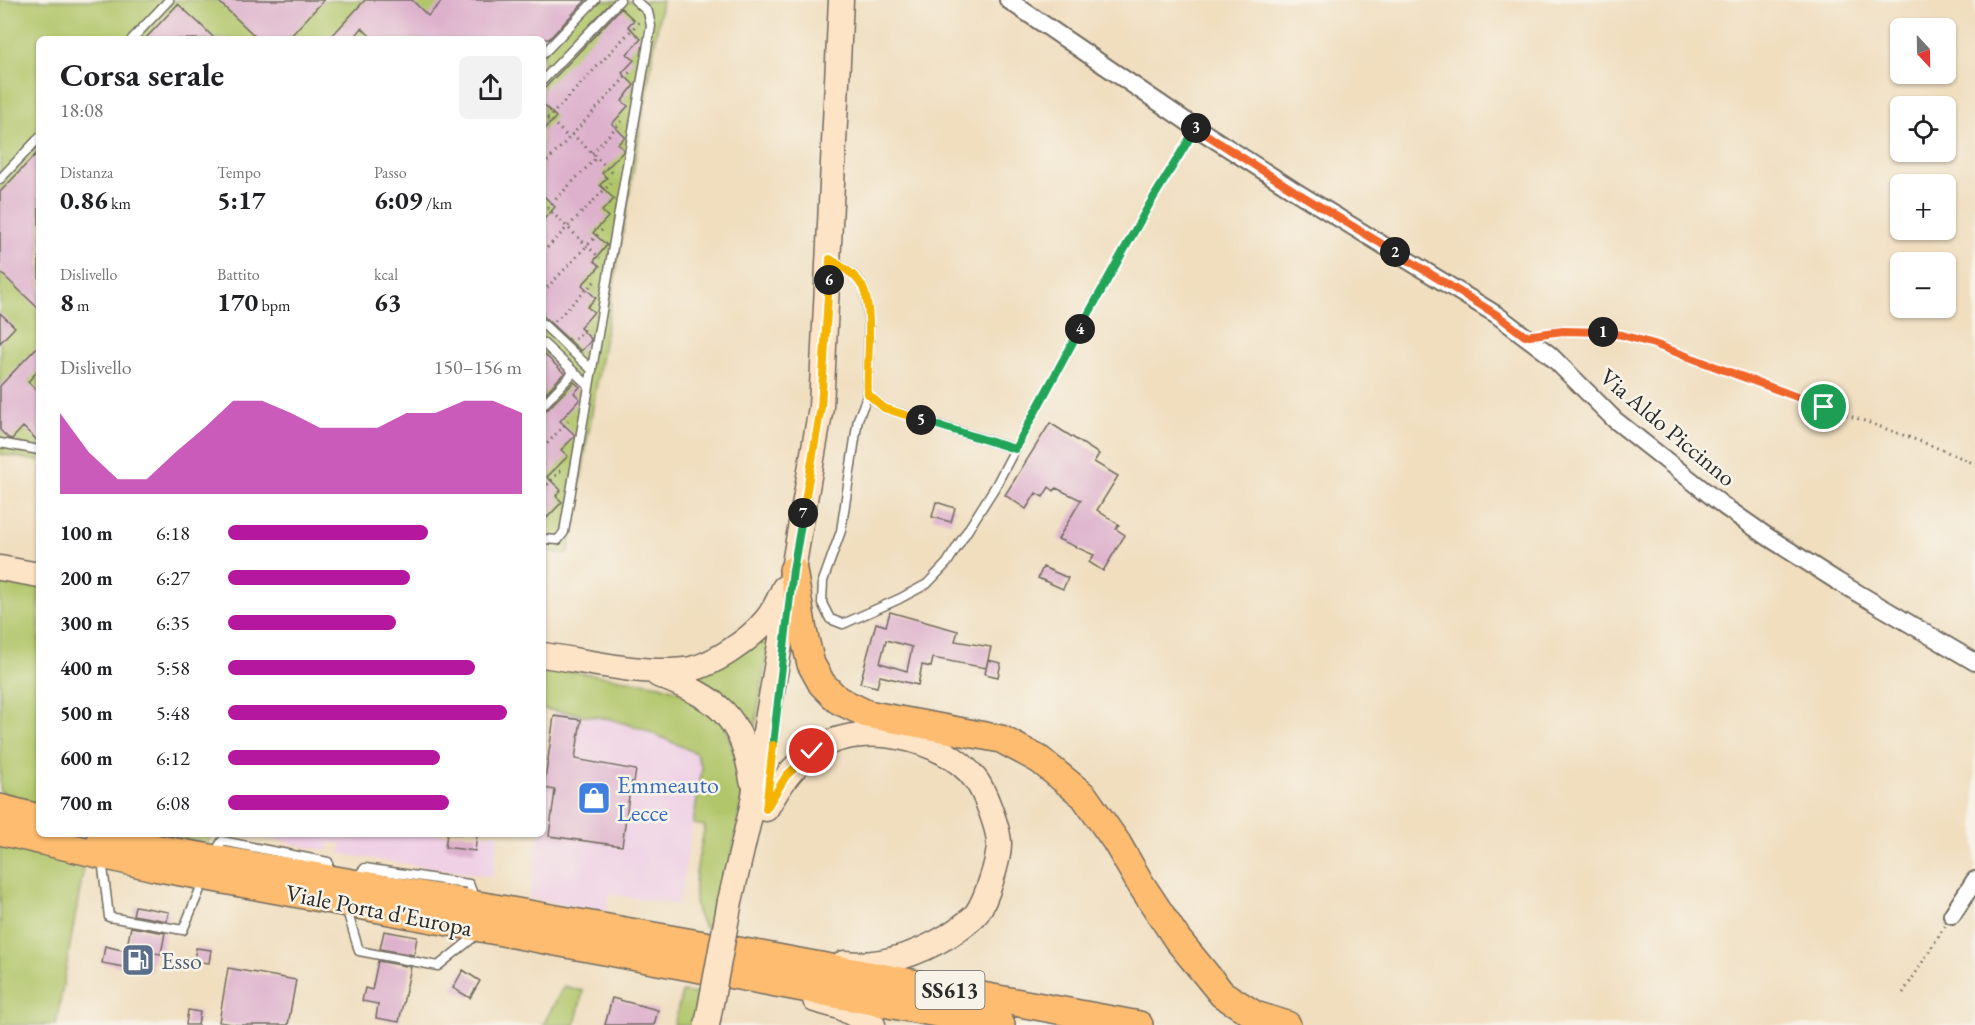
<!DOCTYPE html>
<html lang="it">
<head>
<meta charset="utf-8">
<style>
  :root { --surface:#fff; --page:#f2f2f2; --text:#202124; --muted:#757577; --accent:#b5179e }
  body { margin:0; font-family:"EB Garamond",serif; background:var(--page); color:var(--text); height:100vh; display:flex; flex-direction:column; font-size:22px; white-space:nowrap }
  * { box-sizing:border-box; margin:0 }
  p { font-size:20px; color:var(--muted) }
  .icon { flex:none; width:33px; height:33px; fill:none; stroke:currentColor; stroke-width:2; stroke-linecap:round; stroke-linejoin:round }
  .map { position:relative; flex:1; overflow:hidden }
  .drawer { position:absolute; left:36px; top:36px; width:510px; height:801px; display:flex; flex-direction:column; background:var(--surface); border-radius:9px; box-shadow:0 2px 4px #0004 }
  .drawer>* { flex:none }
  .needle { width:39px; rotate:158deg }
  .fabs { position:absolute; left:1890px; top:18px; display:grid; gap:12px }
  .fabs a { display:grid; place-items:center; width:66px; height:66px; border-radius:9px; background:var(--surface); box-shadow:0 2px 4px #0004; font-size:30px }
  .pin { position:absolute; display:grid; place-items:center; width:51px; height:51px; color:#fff; margin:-26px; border:3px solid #fff; border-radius:50%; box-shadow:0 2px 6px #0007 }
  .km { position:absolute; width:30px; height:30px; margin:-15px; border-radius:50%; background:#222; color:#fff; font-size:16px; line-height:30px; text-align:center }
  .round { display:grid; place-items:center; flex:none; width:63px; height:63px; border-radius:9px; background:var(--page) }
  .head { display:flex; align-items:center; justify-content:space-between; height:102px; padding:0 24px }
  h1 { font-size:33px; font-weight:700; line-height:45px }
  .metrics { display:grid; grid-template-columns:repeat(3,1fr); gap:9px; height:102px; padding:6px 24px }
  .metrics div { display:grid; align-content:center }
  .metrics b { font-size:26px; font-weight:700 }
  .metrics small { font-size:16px; font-weight:400 }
  .metrics p { font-size:16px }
  .chart { height:168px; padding:12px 24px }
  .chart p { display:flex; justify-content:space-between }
  .chart svg { width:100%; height:108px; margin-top:6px; fill:var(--accent); opacity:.7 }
  ul { padding:0 24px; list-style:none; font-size:20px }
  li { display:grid; grid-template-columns:96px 72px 1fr; align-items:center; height:45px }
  li i { height:15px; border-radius:8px; background:var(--accent) }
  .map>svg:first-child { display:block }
</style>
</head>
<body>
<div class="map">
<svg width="1975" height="1025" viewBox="0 0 1975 1025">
  <rect width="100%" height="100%" fill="#f7f3e8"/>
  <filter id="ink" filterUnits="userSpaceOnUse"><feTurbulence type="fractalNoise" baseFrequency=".0167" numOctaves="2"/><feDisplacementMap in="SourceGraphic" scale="12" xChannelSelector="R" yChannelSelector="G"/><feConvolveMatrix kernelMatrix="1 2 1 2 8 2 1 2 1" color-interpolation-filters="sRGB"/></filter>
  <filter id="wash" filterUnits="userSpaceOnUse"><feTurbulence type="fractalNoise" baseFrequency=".008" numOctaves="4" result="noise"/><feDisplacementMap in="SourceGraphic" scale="24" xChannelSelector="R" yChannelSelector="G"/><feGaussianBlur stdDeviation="1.35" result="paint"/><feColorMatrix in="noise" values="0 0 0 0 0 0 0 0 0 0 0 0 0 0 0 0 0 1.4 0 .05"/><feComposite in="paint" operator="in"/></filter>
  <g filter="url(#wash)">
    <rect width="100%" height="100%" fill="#f0debf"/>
    <path fill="#efd0e5" d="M555,711L610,719L643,729L696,753L702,768L679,905L610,894L607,912L529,899L538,834H543V795Z
      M247,834H499L493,877L340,854L342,845L330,842L328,851Z"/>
    <path fill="#b1c66a" stroke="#6e784a" stroke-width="1.5" d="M0,0L662,1L568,554L543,550V39H39V461L0,454Z
      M0,578L39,584V808L0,791Z
      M771,630L753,739L687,675Z
      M543,667L660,685L687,694L725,724L744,788L718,935C715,933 709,931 706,928C684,905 700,854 705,826L693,824L702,768L696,753L643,729L610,719L543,709Z
      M159,834H211L208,844Z
      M0,845L81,865L83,872L56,1025H0Z
      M564,986L583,991L575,1025H543Z
      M682,992L708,995L703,1025H674Z"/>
    <g id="blocks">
      <path fill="#ddb1cc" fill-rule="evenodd" d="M217,0H324L288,39H258Z
        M365,0H412L428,16L443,0H586L549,39H373L362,28L353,39H329Z
        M178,4L200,24L215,39H145Z
        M621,8L634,20L628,26L641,39L627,54L634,60L622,73L634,85L622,101L628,106L612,124L625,137L618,144L623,149V152L602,173L607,178L600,185L614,199L602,211L608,217L593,233L607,245L594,261L600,266L582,285L596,298L587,307L594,312L580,328L591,339L590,342L581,351L543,316V220L555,207L543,195V131L556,117L543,104V90Z
        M39,151V309L0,272V192Z
        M0,313L15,327L0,343Z
        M39,345V369L28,382L39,392V442L23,427L12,439L8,438L0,430V386Z
        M543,353L564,373L543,396Z
        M574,382L580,387L574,393L580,399L560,421L574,434V437L561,450L568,456L547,477L561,490L556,496L562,502L543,522V411L548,409Z
        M1050,423L1099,454L1094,462L1118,476L1097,510L1119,525L1116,529L1125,535L1103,571L1089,562L1094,555L1058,539L1081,500L1056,488L1054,491L1049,487L1043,497L1036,493L1026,509L1005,495Z
        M936,502L955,508L951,522L932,517Z
        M1043,567L1068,578L1063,589L1038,578Z
        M890,612L958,631L955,641L991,647L986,668L933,658L931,667L922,665L918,685L880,676L877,687L860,683L876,623L886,626ZM886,640L912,647L907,671L880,663Z
        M988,660L1001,663L998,677L985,674Z
        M554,716L581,720L575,759L636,770L634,782H631L622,846L549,836L555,790L544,788Z
        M447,834H477L475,851L445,847Z
        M135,906L169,912L167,921L133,915Z
        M131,927L165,933L161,954L154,953L150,972L102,963L105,946L126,951Z
        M384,931L417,937L414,955L380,949Z
        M196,948L211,950L209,963L194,961Z
        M378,961L411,967L399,1022L376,1018L378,1004L362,1001L365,988L372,990Z
        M228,968L296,980L288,1025H238L219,1022Z
        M463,970L480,981L470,998L453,988Z
        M612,998L658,1010L654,1025H605Z
        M188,1010L200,1012L198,1025H186Z"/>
    </g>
  </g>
  <g filter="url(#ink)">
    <use href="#blocks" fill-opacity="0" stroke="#706a5f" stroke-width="1.5"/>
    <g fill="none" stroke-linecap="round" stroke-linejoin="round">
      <g stroke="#706a5f" stroke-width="11">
        <path id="service" d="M132,39L169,0
          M543,54L595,0
          M543,80L620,0
          M0,179L39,138
          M830,259C842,267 860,276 864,290C873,318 866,363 868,394L884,408L1015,449L995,487L947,563L927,584L899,599L843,624L830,619L822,603L823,581L841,531L858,419L868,394
          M543,324L592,370
          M543,343L589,386
          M543,405L574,372
          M0,443L39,450
          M543,539L558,540L564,532L651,26L648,12L635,0
          M214,854L222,841L328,862V876
          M102,859L109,917L183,930L204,880
          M355,879L365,868L469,884L475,899
          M346,907L359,951L438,966L479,933"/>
      </g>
      <g stroke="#706a5f" stroke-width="20">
        <path id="minor" d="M1008,0L1186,121L1298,193L1497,315L1550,355L1615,420L1725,507L1768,537L1837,581L1975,662
          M1952,915L1975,880"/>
      </g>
      <g stroke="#706a5f" stroke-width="27">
        <path id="secondary" d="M0,568L39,575
          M543,655C586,661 642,675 685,670C711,667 750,640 766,620C774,611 779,599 784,588
          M658,675C718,699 741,714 752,780
          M766,809C779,787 790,768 811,753C855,718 944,736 976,780C985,792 999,830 999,844C999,861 986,900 977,913C970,922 957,930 948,936C916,955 882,967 844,963
          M730,901L752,807L821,407L841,0
          M815,1000L840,1007L873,1025"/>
      </g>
      <g stroke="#706a5f" stroke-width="30">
        <path id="trunk" d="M793,570L803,631L811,664L822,684L838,700L867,714L1001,739L1040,760L1084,796L1117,843L1140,883L1177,939L1222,994L1255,1015L1287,1025
          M0,808L39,818
          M0,831L154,867L1001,1025
          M101,834L159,849L761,955L1139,1025"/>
      </g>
      <path stroke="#706a5f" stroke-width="3" stroke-dasharray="1.5 4.5" stroke-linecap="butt" d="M543,113L569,138
        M543,124L639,22
        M572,134L615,175
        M592,153L622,121
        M543,166L632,70
        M543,204L600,258
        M543,212L596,158
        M543,252L611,183
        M543,292L604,228
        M555,321L595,281
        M1548,333C1602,325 1652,343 1702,361C1744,376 1785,392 1826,407C1876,426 1927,442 1975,464
        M575,339L587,327
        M1020,440L1149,205L1188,139
        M543,448L570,419
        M543,489L562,469
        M1903,993L1945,926"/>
      <use href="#service" stroke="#fff" stroke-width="8"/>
      <use href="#minor" stroke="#fff" stroke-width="16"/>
      <use href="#secondary" stroke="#fee4c6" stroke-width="24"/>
      <use href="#trunk" stroke="#fdbc70" stroke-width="27"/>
      <g stroke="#706a5f" stroke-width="27" stroke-linecap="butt">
        <path id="secondary-bridge" d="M707,1025L730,901"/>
      </g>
      <use href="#secondary-bridge" stroke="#fee4c6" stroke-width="24"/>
    </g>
  </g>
  <g fill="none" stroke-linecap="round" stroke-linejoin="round" filter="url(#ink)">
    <g stroke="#fff" stroke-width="12">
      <path id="split-1" d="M1603,332L1622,335L1654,344L1824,407"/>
    </g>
    <g stroke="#fff" stroke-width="12">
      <path id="split-2" d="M1395,252L1497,315L1525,336L1563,331L1603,332"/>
    </g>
    <g stroke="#fff" stroke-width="12">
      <path id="split-3" d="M1196,128L1298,193L1395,252"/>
    </g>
    <g stroke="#fff" stroke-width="12">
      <path id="split-4" d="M1080,329L1149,205L1196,128"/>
    </g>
    <g stroke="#fff" stroke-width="12">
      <path id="split-5" d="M921,420L1015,449L1080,329"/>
    </g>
    <g stroke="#fff" stroke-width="12">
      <path id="split-6" d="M829,280L830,259C842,267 859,276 864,290C874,317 866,364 868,394L884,408L921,420"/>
    </g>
    <g stroke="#fff" stroke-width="12">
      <path id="split-7" d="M803,513L821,407L829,280"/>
    </g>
    <g stroke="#fff" stroke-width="12">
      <path id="split-8" d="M773,745L793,570L803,513"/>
    </g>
    <g stroke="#fff" stroke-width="12">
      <path id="split-9" d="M773,745L766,809L786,776L812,751"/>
    </g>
    <use href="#split-1" stroke="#f0652b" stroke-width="8"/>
    <use href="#split-2" stroke="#f0652b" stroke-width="8"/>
    <use href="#split-3" stroke="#f0652b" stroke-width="8"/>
    <use href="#split-4" stroke="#22a559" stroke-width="8"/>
    <use href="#split-5" stroke="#22a559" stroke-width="8"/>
    <use href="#split-6" stroke="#f5b400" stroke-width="8"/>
    <use href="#split-7" stroke="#f5b400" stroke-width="8"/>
    <use href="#split-8" stroke="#22a559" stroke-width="8"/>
    <use href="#split-9" stroke="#f5b400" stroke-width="8"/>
  </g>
  <defs>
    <g id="shop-square" transform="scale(1.725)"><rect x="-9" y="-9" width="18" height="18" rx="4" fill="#3f7fe0" stroke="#f7f3e8"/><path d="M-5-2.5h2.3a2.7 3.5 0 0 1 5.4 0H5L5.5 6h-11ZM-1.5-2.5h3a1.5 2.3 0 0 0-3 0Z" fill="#fff"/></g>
    <g id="fuel-square" transform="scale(1.725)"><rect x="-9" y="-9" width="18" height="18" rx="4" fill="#5c6f8a" stroke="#f7f3e8"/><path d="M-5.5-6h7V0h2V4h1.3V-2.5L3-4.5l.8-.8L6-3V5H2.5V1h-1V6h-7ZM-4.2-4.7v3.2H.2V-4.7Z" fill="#fff"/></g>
  </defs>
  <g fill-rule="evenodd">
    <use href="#shop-square" x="594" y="798"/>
    <use href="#fuel-square" x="138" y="960"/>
  </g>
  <g text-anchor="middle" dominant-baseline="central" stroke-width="5" stroke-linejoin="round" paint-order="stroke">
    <rect fill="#f7f3e8" stroke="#686764" stroke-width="1.5" x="915.5" y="971" width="69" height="38" rx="4.5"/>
    <g font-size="22" font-weight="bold" fill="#2b2b2b">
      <text x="950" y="990">SS613</text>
    </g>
    <g font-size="24" fill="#2b2b2b" stroke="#f7f3e8">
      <text transform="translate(1668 427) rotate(40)">Via Aldo Piccinno</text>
      <text transform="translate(379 910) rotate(11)">Viale Porta d'Europa</text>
    </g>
    <g font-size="24" fill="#366cbe" stroke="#f7f3e8" text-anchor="start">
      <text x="617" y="784">Emmeauto<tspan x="617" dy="28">Lecce</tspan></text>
    </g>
    <g font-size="24" fill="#4e5e75" stroke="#f7f3e8" text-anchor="start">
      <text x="161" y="960">Esso</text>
    </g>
  </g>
</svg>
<div class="fabs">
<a><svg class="needle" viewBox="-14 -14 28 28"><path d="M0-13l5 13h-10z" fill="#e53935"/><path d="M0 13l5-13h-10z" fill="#757577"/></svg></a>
<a><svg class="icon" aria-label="locate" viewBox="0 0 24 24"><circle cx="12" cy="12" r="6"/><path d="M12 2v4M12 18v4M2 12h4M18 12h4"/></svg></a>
<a>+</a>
<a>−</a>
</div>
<div class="pin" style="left:1824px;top:407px;background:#1e9e55"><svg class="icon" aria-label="arrive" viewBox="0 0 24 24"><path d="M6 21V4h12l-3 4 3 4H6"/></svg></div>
<div class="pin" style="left:812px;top:751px;background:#d93025"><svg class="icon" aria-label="check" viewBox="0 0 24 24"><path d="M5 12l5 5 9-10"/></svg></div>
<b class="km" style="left:1603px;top:332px">1</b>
<b class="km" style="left:1395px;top:252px">2</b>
<b class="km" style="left:1196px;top:128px">3</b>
<b class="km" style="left:1080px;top:329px">4</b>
<b class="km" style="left:921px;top:420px">5</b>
<b class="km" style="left:829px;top:280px">6</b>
<b class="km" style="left:803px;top:513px">7</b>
<section class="drawer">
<div class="head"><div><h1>Corsa serale</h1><p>18:08</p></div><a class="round"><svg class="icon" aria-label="share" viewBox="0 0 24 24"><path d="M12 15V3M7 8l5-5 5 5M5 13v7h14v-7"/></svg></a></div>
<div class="metrics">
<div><p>Distanza</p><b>0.86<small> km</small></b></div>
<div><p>Tempo</p><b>5:17</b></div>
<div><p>Passo</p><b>6:09<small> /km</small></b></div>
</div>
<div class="metrics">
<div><p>Dislivello</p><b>8<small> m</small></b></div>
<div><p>Battito</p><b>170<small> bpm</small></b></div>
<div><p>kcal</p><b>63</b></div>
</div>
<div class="chart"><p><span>Dislivello</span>150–156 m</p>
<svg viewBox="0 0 160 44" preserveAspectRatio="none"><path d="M0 44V11L10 27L20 38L30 38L40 27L50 17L60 6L70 6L80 11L90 17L100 17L110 17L120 11L130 11L140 6L150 6L160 11V44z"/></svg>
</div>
<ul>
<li><b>100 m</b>6:18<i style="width:68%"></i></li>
<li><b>200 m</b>6:27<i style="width:62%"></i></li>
<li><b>300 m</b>6:35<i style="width:57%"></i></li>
<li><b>400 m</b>5:58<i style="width:84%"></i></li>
<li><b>500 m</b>5:48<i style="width:95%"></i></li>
<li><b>600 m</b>6:12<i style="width:72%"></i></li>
<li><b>700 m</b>6:08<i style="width:75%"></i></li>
</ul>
</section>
</div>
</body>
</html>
